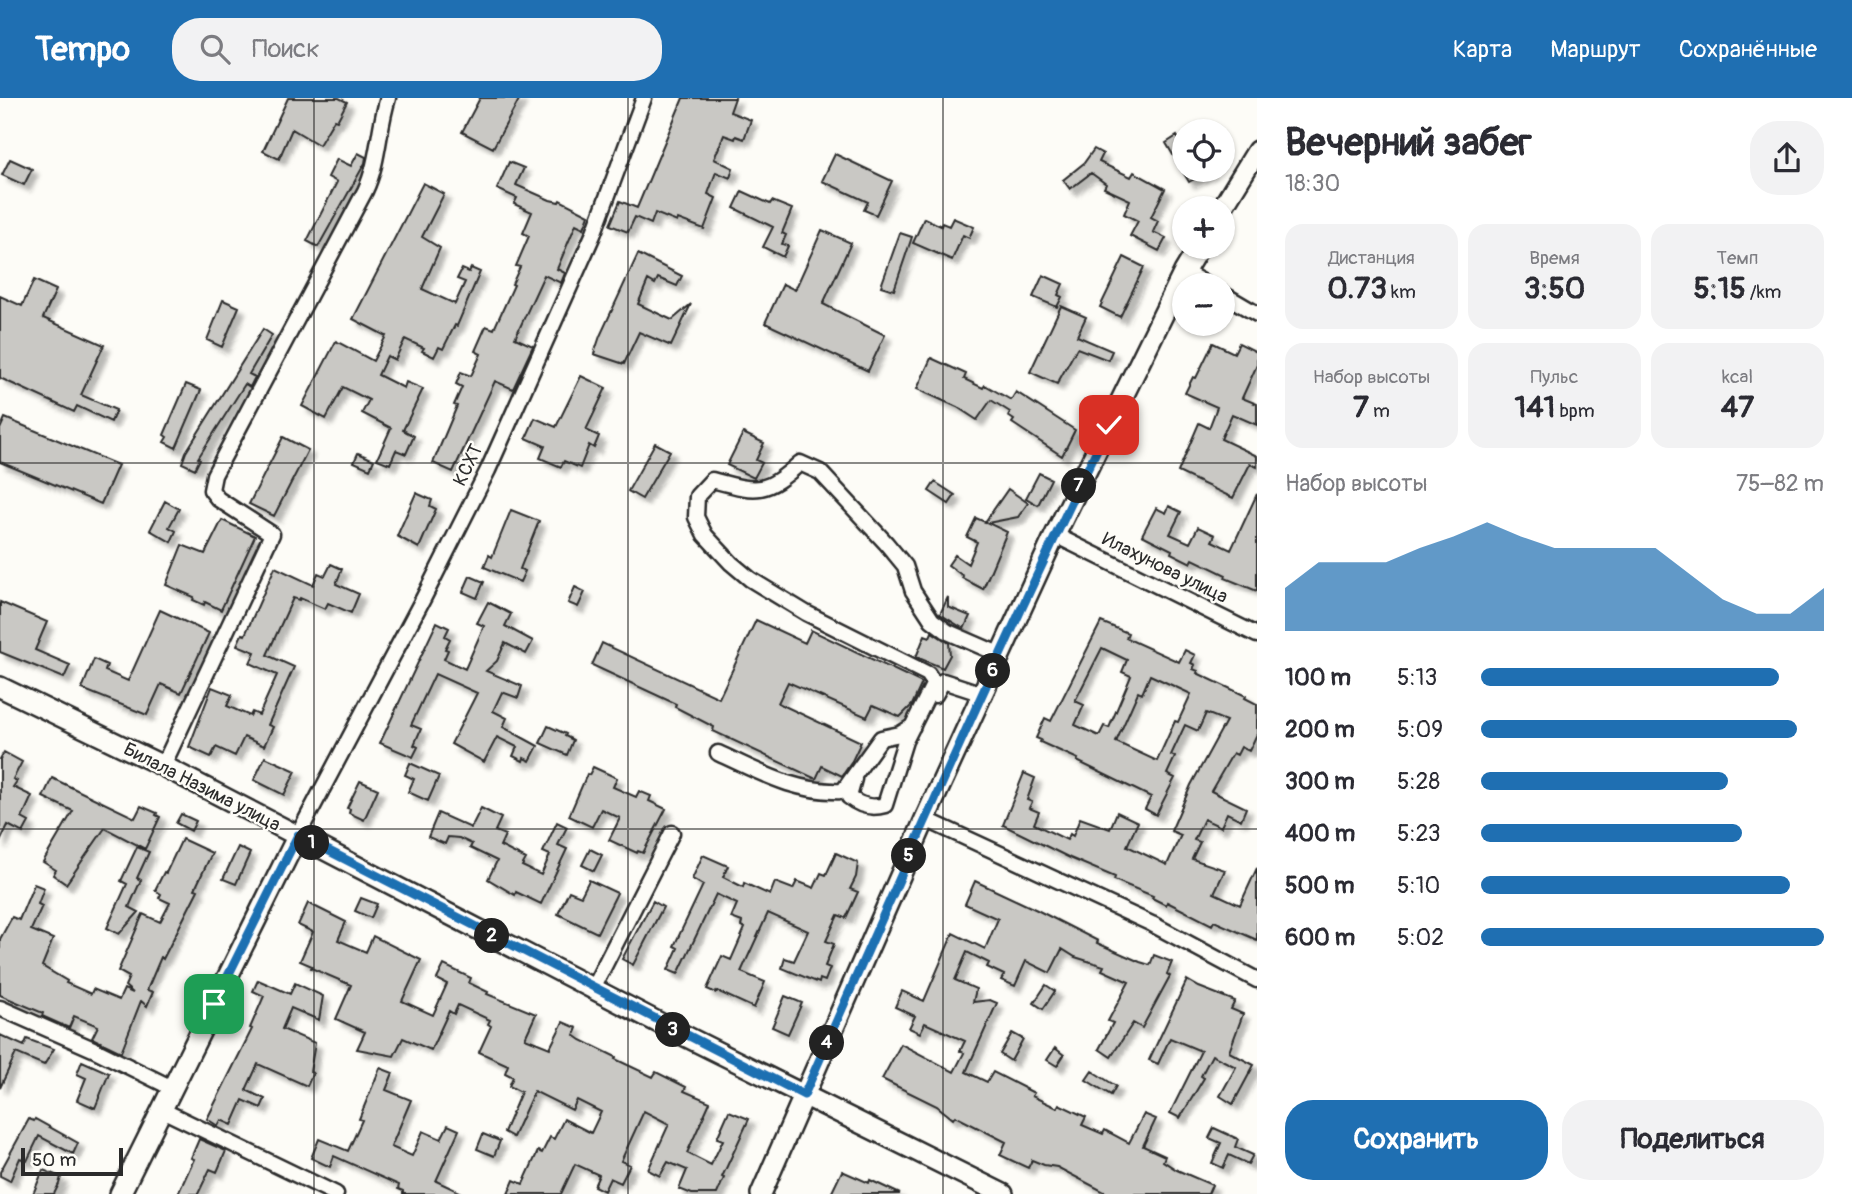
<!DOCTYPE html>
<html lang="ru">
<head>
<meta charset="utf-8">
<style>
  :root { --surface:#fff; --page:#f2f2f3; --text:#2b2b33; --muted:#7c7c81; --accent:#1f6fb2 }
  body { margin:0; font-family:Pangolin,sans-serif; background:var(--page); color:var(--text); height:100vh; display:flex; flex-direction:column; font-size:26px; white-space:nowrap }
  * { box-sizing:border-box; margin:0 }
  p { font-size:23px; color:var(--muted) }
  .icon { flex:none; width:38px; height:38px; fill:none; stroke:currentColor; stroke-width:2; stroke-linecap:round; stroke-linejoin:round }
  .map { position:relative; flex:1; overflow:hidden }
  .sheet { display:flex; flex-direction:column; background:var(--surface); width:595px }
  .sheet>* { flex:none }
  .tools { position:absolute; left:1172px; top:21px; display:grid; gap:14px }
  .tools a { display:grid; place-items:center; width:63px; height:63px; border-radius:50%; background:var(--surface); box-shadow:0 2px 5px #0004; font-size:35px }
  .scale { position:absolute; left:21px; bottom:18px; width:102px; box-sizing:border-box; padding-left:7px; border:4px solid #2b2b2b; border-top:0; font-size:19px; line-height:24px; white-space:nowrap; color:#2b2b2b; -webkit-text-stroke:5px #fdfcf7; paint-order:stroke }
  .pin { position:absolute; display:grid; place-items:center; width:60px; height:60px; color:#fff; margin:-30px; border-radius:14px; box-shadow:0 4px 10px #0006 }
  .km { position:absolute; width:35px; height:35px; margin:-18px; border-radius:50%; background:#222; color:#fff; font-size:19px; line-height:35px; text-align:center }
  .round { display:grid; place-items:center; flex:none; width:74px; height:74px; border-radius:28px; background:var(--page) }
  .head { display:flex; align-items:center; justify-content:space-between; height:119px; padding:0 28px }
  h1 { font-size:38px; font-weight:700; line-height:52px }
  .stats { display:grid; grid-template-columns:repeat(3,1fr); gap:10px; height:119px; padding:7px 28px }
  .stats div { display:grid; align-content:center; border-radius:18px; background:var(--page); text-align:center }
  .stats b { font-size:30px; font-weight:700 }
  .stats small { font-size:19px; font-weight:400 }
  .stats p { font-size:19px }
  .chart { height:196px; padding:14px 28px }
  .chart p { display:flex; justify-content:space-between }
  .chart svg { width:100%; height:126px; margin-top:7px; fill:var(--accent); opacity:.7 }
  .action { display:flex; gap:14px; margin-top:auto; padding:14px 28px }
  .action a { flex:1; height:80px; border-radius:28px; background:var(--accent); color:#fff; font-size:28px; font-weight:700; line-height:80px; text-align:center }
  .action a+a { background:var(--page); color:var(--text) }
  ul { padding:0 28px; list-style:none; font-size:23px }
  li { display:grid; grid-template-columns:112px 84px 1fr; align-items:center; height:52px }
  li i { height:18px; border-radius:9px; background:var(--accent) }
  header { display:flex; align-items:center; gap:42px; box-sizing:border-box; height:98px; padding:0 35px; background:var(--accent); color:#fff }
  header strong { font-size:33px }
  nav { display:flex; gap:38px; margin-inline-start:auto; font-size:24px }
  .search { width:490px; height:63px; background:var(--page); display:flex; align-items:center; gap:18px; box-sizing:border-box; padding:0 24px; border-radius:28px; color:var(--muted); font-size:26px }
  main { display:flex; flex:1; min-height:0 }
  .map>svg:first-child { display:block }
</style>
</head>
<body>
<header>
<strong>Tempo</strong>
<div class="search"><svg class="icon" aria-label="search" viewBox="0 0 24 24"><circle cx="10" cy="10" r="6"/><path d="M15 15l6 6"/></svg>Поиск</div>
<nav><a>Карта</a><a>Маршрут</a><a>Сохранённые</a></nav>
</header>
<main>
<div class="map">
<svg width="1257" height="1096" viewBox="0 0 1257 1096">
  <defs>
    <filter id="shadow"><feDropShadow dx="6" dy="6" stdDeviation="2" flood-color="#0004"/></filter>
  </defs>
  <rect width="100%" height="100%" fill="#fdfcf7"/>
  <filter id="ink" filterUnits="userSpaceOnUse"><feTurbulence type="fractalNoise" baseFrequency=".0143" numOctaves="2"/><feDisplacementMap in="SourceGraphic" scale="14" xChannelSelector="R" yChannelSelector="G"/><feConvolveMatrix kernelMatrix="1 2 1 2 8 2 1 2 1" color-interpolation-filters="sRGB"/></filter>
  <g filter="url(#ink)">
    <path fill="#c9c8c4" stroke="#2b2b2b" stroke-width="2" fill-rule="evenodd" filter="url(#shadow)" d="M288,0H339L347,4L337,23L334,22L319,47L292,31L279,61L263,53Z
      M480,0H520L493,50L462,34Z
      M683,0H735L730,14L751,22L744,41L736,38L735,41L724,37L714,61L733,70L730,80L716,74L708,96L716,100L704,131L678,121L677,124L655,115L651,126L635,119L628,134L610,127L620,103L637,110Z
      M1177,38L1185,52V72H1210L1189,84L1166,45Z
      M1094,51L1103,56L1099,64L1131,79L1134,74L1165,91L1151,119L1158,123L1153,134L1166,140L1159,153L1130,138L1138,123L1124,116L1130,102L1104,90L1106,86L1091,75L1070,91L1063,82L1084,65Z
      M358,55L366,59L365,65L318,149L307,143L337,84L328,79L337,61L351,68Z
      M835,56L892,83L876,117L864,112L868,104L822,83Z
      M10,61L32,71L24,87L2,77Z
      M509,64L524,70L516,87L550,102L559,104L560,102L589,117L584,130L576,126L557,171L565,175L561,185L544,177L515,240L533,248L513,291L495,283L453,374L433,365L457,308L454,307L462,289L456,286L461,274L471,278L481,256L475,253L486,228L494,231L514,187L512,186L520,169L516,168L529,138L523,135L532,114L514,106L517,100L497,91Z
      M423,85L444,96L422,139L440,150L422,191L455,206L465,184L457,181L462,171L469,174L471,170L480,174L457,228L455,227L443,251L439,249L434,259L422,253L424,250L405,241L395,262L387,258L378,277L404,290L406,284L423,291L403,332L414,338L406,356L396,352L390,366L377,361L391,330L362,315L369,302L343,289L326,321L302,308L336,243L373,263L386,238L353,221Z
      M742,93L770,106L772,103L792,111L782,135L786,137L782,146L788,148L783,159L763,149L773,129L734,110Z
      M924,120L941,128L942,125L949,128L953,120L974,129L969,140L963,137L952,162L913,145Z
      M822,132L851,145L823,206L885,237L868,273L765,225L783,186L795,192Z
      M900,135L912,139L894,192L881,188Z
      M638,156L682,178L677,188L658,180L655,186L648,182L638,206L672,222L691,206L671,248L639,234L624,266L594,256L600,238Z
      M1124,159L1144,169L1120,219L1100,209Z
      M1043,177L1063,186L1058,197L1062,199L1057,209L1033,199Z
      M34,182L56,192L43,220L104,247L81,297L116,312L111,324L77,308L74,314L0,280V198L22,208Z
      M223,202L239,209L222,249L207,242Z
      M1061,208L1086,219L1077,238L1112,253L1108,262L1077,250L1057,286L1030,274Z
      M263,231L272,237L249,276L255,279L250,289L245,286L198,360L200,361L195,371L182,365L186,354Z
      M1213,245L1234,255L1239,245L1257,254V267L1242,300L1257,306V327L1232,316L1221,341L1257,358V369L1250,366L1233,400L1178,374L1199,325L1209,330L1217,309L1185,295L1193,279L1196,280Z
      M931,260L966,276L964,281L983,290L985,287L1011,302L1016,294L1075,332L1062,358L1012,325L1014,322L1008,318L1010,314L991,302L977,322L957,309L917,291Z
      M581,278L606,290L586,332L599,338L594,350L589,347L580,370L564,363L561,369L540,360L545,348L526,340L535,320L556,329Z
      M186,286L201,292L176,350L164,344L167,339L164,337Z
      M5,320L118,367L101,406L0,364V331Z
      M743,335L764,345L756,362L762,365L754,380L727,367Z
      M283,339L308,352L274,418L249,406Z
      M655,345L670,353L642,401L628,393Z
      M358,355L374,362L370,371L354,364Z
      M1039,375L1051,381L1038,407L1026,400Z
      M935,384L955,397L949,406L929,393Z
      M1008,391L1028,405L1018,419L988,425L1007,434L983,491L962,480L963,478L948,467L955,457L968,466L977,444L967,439L976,420L985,424Z
      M416,395L432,402L430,408L436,411L419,450L397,438Z
      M1257,396V493L1225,480L1226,477L1193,461L1191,465L1171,455L1172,452L1142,437L1156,410L1166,415L1169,408L1181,414L1170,436L1190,445L1198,429L1215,437L1212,443L1231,452Z
      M165,403L179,411L169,429L176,433L171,444L150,432Z
      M511,412L539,423L520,471L525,473L520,484L484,469L489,457L492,459Z
      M222,422L255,438L221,512L205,504L204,507L193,502L194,499L166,487L182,447L205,456Z
      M331,466L342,471L336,486L359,496L351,515L328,505L325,511L300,500L299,502L293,500L267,557L294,569L268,627L273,629L264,648L244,639L235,658L216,649L211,659L189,649L212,589L232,597L227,608L250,618L252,614L259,617L277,577L250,565L255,554L237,547L242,536L245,537L275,469L313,487L318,475L325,478Z
      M470,478L484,484L477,500L463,494Z
      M575,489L585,494L578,509L568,505Z
      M948,499V509L970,518L964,531L940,516Z
      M0,504L47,524L35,552L70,567L64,580L0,554Z
      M488,504L511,516L505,528L533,543L526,556L505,545L497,563L486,573L522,588L518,600L502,594L493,613L507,620L503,629L538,648L530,663L524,660L523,663L513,658L517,649L497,639L484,664L451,646L477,595L435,576L411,627L421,631L414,647L418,649L413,659L380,645L437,524L449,530L445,538L450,541L445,551L448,552L444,561L465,571L484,528L477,525Z
      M160,512L209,535L181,595L161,586L147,617L82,591L94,561L107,567L105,573L128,583Z
      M756,522L805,545L811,532L922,585L912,607L900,619L873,607L867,619L788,584L778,605L861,644L851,665L842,678L822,668L816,681L713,633L714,629L675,609L676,606L592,567L602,545L719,600Z
      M1101,524L1128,535L1126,540L1179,564L1185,552L1195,557L1191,565L1195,567L1193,571L1198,573L1197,575L1246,598L1245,600L1257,606V636L1249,653L1241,649L1237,657L1233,655L1211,693L1246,710L1241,722L1227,715L1221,729L1204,721L1194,742L1200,744L1192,761L1225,772L1214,795L1240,807L1257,770V842L1214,823L1212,827L1167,804L1166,807L1152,800L1153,798L1114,782L1115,779L1070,760L1003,727L1024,675L1035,680L1027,702L1032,704L1029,710L1039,714L1034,726L1067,742L1070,736L1073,738L1080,720L1110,731L1117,714L1138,724L1127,748L1167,767L1171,758L1181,737L1171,733L1191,687L1226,623L1206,615L1198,633L1185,627L1171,657L1175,659L1167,676L1175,680L1156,717L1145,711L1151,699L1077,663L1078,661L1040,644L1041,642L1036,640L1045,620L1051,623ZM1102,550L1127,562L1122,574L1131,578L1109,630L1104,628L1099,638L1075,627L1084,607L1075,603ZM1150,577L1191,596L1178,624L1175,623L1157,663L1116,644L1138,594L1142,596Z
      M932,534L949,545L950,557L943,570L916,559L925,537L930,539Z
      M548,628L566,636L565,638L573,642L567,657L540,645Z
      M4,654L22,664L13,681L17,683L13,689L32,698L22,720L29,724L23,735L8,727L0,744V661Z
      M265,659L296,673L284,697L254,682Z
      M410,665L439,678L428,703L408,694L414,681L405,677Z
      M593,669L617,680L613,689L636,699L639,693L651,698L649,703L666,711L643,755L638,753L637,755L609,742L620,720L601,711L592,729L569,718L587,676L589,677Z
      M52,680L135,720L141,708L157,715L156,717L160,719L145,751L105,730L66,786L53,777L56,772L43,764L73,713L43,699Z
      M360,683L378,691L364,722L349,715L350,711L347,710Z
      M481,710L501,720L495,733L505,737L500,748L526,761L522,768L541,777L550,757L543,754L557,724L567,729L558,747L567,751L541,806L516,794L515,797L488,781L497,763L470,750L472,746L459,740L448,739L445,746L428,739L438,715L471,730Z
      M181,716L196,723L191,733L176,725Z
      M182,741L212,755L195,791L198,792L163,861L161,859L147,892L153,894L147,908L141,903L121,954L92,940L98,928L74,918L69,930L42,918L43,915L0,897V841L12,819L19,822L34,786L44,790L38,806L42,808L31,832L53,841L42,868L67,883L66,885L91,896L93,891L119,902L124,891L133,895L125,888L129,879L118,873L143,816L160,824L170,805L159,800L161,796L155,792L164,774L166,775Z
      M137,749L149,754L137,780L141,782L129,809L139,814L119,836L107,830L127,786L121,783Z
      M238,749L250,755L236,786L223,781Z
      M590,751L602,757L594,773L582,767Z
      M836,755L858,765L856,779L850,791L858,794L846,820L838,817L826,843L834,846L825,868L830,870L825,883L820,881L819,885L782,870L785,860L794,863L808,833L768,815L741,874L765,884L754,910L717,893L716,895L707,891L722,858L731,862L745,830L741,828L742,824L731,820L737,806L716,796L678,876L668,872L678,850L674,848L703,787L692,781L703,757L728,768L723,779L743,789L744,785L770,797L775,784L793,791L797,783L814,790L821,775L826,777Z
      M589,782L617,795L597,835L558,816L569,793L581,798Z
      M975,783L1037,812L1098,843L1097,845L1140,864L1150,867L1154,857L1172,864L1167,876L1170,878L1142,930L1133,925L1111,959L1099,951L1113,925L1108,923L1129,884L1102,872L1104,868L1075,859L1062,851L1050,875L1026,863L1015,888L1001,882L1004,877L987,869L989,865L967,854L955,882L976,891L973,904L990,902L997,905L966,974L987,984L993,974L1034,995L1032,998L1057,1010L1059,1006L1086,1019L1082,1027L1103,1036L1105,1032L1129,1045L1144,1016L1156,1021L1143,1048L1165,1058L1163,1063L1177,1072L1212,1087L1208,1096H1108L1057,1069L1044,1067L1032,1062L1028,1070L1000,1057L1006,1044L955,1018L953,1021L937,1008L882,981L901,946L954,974L964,955L960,953L965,943L925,925L920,935L909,930L915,918L895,909L902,893L924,903L953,835L985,851L998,821L965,806Z
      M361,800L377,806L371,820L355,813Z
      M653,803L663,809L633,867L622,861Z
      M308,805L346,824L338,842L366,854L373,838L421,862L402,903L433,917L447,886L437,881L444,867L471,880L469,885L488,894L487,896L536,916L525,940L550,950L563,924L577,930L574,937L581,942L616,959L615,961L653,979L656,974L686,989L684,993L710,1004L687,1055L711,1067L723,1042L717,1040L729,1013L749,1021L722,1079L724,1080L717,1096H692L679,1091L687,1072L668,1064L660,1078L648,1072L669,1026L644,1013L621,1063L630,1067L621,1085L610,1080L604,1093L594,1088L599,1077L575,1066L561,1096H508L514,1082L523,1086L538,1053L542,1055L550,1039L554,1041L564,1021L591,1035L601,1014L577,1002L572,1012L534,993L513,1039L504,1034L521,994L509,988L513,979L505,975L508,967L479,954L491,928L488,926L490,922L458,907L454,916L449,913L431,952L403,940L394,958L357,951L365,934L336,921L351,887L311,870L312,868L300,863L313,834L298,827Z
      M258,882L290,896L295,885L323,898L319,922L291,910L282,931L315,945L310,974L313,975L307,988L258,966L246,992L265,1001L261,1010L243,1002L232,1027L221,1022L218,1028L207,1021L252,931L250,930L264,898L253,893Z
      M1187,882L1199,889L1235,903L1231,911L1243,916L1229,954L1254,967L1233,1006L1220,998L1236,969L1212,957L1201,978L1204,980L1180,1020L1170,1015L1201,953L1170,940L1158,966L1149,962Z
      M1046,887L1055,893L1043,911L1034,905Z
      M785,898L802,905L788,936L772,929Z
      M1012,935L1023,941L1011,963L1000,956Z
      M0,937L24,948L27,941L54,951L44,967L16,955L0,990Z
      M1055,950L1064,957L1057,968L1047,962Z
      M82,963L109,975L95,1010L77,1002L86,980L77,976Z
      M380,970L393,975L386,992L411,1002L391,1049L412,1058L423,1033L441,1041L448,1027L459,1032L436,1083L464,1096H403V1093L398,1091L399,1087L334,1058L330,1069L311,1060L319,1041L348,1053L362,1022L359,1021Z
      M1092,973L1116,988L1111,997L1086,982Z
      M29,1021L34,1023L35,1021L78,1045L73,1056L39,1038L27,1063L20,1060L10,1083L0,1078V1074Z
      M1214,1030L1238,1041L1235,1049L1253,1057L1248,1066L1229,1057L1223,1070L1212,1065L1221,1045L1209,1040Z
      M483,1036L500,1043L494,1058L477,1051Z
      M199,1041L226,1053L217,1074L210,1071L198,1096H178L194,1061L191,1060Z
      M43,1072L61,1079L59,1086L54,1096H33Z
      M842,1073L869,1085L870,1082L900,1096H831Z"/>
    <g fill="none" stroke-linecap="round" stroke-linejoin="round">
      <g stroke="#2b2b2b" stroke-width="19">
        <path id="street" d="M1184,174L1208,187
          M1223,196L1257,216
          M1055,437L1257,537
          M935,597L943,583L983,596
          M718,655C760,674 795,695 843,693L881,640L900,636L913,628
          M163,668L272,436L218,401L211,392L214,377L365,93C379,64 378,31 388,0
          M854,681L849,699C860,708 871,711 885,707L905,643L934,585L928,576L806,515L750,481L731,465L705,437L696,419L697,398L712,382C758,394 764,397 800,365L820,374L886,445L905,468L913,493L932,522L948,534L1001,557
          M925,721L1152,826L1257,882
          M298,737L424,499L488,372L593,137L644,0
          M593,890L672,735
          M0,910L93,951L172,990
          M160,1011L336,1096"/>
      </g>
      <g stroke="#2b2b2b" stroke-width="24">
        <path id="secondary" d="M1222,110L1257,53
          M0,589L163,668L665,928L1003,1096
          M120,1096L298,737
          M761,1096L925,721L1055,437L1184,174L1199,149"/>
      </g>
      <use href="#street" stroke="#fdfcf7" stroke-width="14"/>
      <use href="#secondary" stroke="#fdfcf7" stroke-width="19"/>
    </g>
  </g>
  <g fill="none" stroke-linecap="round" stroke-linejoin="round" filter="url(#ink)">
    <g stroke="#fff" stroke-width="14">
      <path id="route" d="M214,906L298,737L804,997C903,773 1001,547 1109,327"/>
    </g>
    <use href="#route" stroke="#1f6fb2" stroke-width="9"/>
  </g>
  <path fill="none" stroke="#2b2b2b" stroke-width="2" stroke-opacity="0.55" d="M314,0V1096M628,0V1096M943,0V1096M0,365H1257M0,731H1257"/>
  <g text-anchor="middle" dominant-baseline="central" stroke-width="5" stroke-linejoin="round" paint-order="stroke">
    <g font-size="19" fill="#2b2b2b" stroke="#fdfcf7">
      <text transform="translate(468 367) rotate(-64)">КСХТ</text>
      <text transform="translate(1165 470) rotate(26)">Илахунова улица</text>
      <text transform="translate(202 689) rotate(27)">Билала Назима улица</text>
    </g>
  </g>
</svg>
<div class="tools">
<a><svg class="icon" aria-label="locate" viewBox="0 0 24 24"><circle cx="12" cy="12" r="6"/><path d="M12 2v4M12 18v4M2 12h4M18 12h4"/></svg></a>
<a>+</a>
<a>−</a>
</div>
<div class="scale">50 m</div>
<div class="pin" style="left:214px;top:906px;background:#1e9e55"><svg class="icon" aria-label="arrive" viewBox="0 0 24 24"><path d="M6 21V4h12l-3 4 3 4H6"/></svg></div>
<div class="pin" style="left:1109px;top:327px;background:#d93025"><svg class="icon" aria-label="check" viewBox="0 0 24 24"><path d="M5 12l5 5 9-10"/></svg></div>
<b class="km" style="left:312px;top:745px">1</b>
<b class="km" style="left:492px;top:838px">2</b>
<b class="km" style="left:673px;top:932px">3</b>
<b class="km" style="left:827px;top:945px">4</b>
<b class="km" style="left:909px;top:758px">5</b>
<b class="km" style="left:993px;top:573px">6</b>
<b class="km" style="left:1079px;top:388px">7</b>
</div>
<section class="sheet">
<div class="head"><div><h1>Вечерний забег</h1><p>18:30</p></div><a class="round"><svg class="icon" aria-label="share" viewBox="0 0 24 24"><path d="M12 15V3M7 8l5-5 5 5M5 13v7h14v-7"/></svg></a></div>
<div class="stats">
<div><p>Дистанция</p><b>0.73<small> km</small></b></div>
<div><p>Время</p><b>3:50</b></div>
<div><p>Темп</p><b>5:15<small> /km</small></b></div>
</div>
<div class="stats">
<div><p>Набор высоты</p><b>7<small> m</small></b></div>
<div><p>Пульс</p><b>141<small> bpm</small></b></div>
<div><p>kcal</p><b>47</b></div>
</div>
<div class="chart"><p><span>Набор высоты</span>75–82 m</p>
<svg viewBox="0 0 160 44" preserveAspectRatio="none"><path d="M0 44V29L10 20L20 20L30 20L40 15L50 11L60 6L70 11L80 15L90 15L100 15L110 15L120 24L130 33L140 38L150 38L160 29V44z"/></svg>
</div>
<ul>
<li><b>100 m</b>5:13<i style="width:87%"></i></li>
<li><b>200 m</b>5:09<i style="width:92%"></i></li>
<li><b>300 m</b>5:28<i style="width:72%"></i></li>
<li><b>400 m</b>5:23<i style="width:76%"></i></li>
<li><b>500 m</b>5:10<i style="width:90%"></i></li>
<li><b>600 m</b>5:02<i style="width:100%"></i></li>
</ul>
<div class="action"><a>Сохранить</a><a>Поделиться</a></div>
</section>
</main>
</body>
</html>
